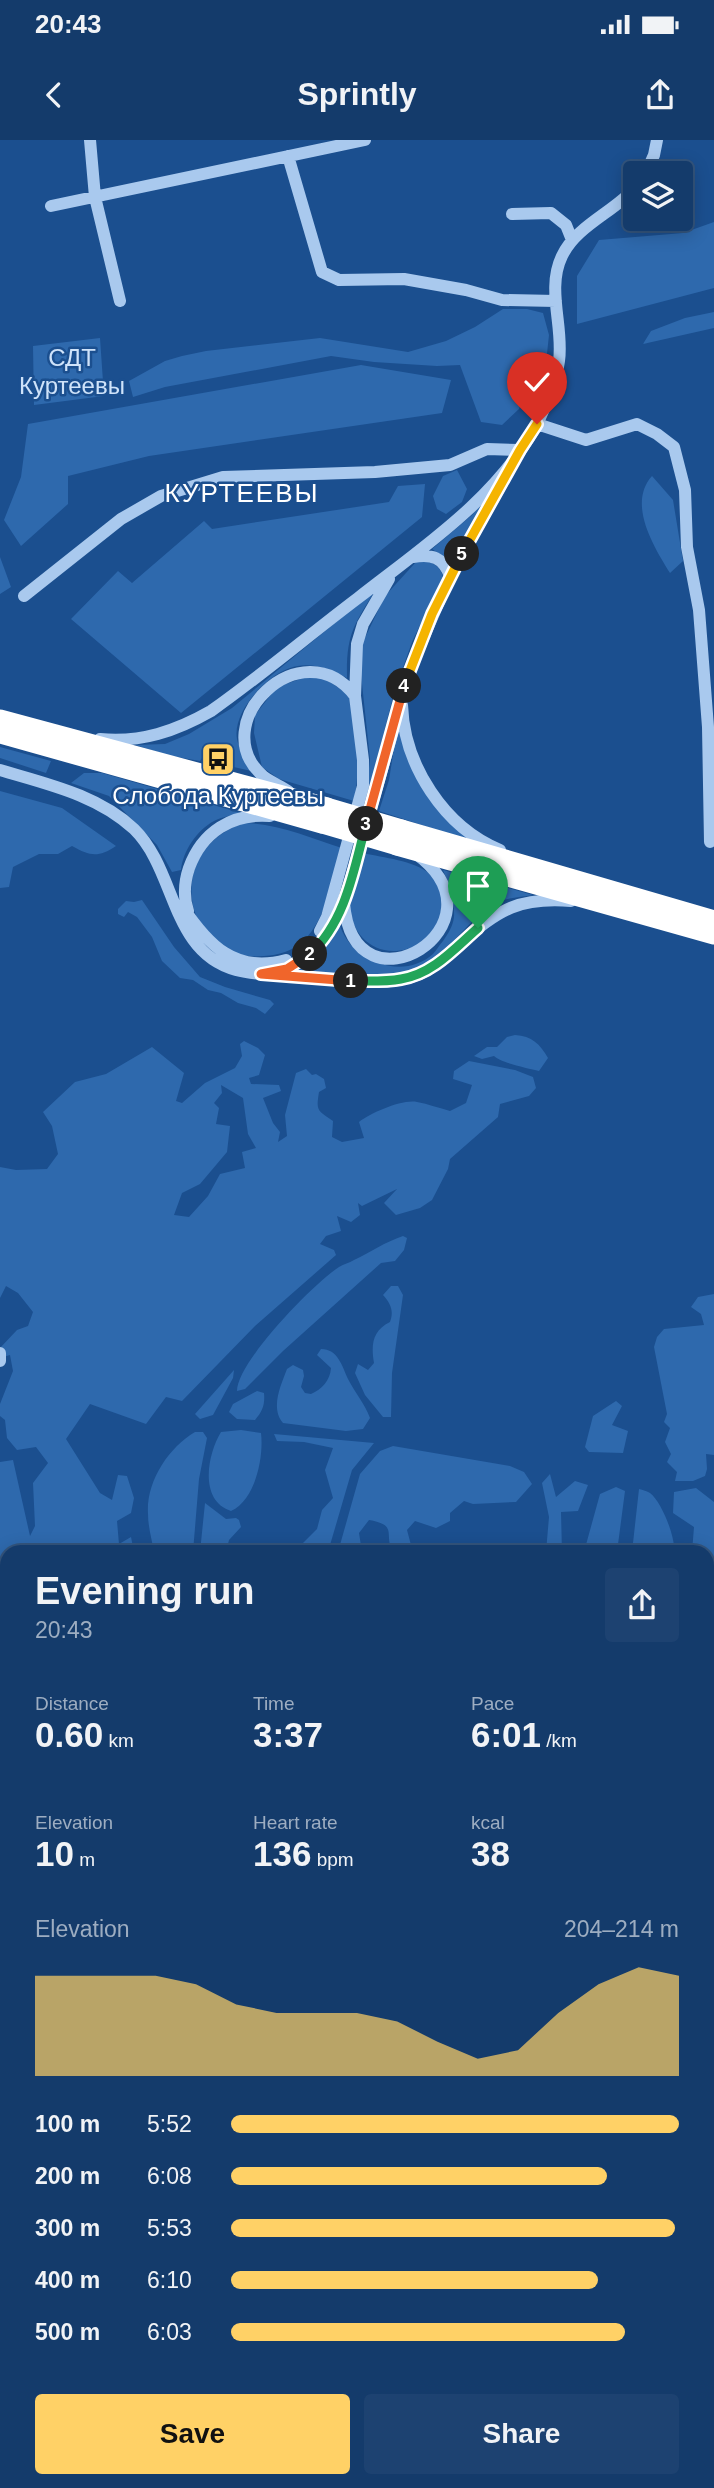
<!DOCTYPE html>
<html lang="en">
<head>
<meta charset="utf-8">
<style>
  :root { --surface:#143b6b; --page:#1d4271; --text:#f1f3f6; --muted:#9dadc1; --line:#33557e; --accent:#ffd166 }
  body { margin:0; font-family:Helvetica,sans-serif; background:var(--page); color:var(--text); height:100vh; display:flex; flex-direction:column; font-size:26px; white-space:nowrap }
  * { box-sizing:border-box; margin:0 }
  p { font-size:23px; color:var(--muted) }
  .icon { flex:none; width:38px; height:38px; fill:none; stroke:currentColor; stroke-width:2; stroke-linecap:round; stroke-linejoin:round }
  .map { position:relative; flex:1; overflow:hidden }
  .side { position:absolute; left:0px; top:1405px; width:714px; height:943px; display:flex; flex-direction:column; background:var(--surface); border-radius:21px 21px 0 0; box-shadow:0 4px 18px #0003,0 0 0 2px var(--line) }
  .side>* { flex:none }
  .buttons { position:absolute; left:623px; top:21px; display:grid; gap:14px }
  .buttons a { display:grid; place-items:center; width:70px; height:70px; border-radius:7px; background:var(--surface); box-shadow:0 4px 18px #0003,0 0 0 2px var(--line); font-size:35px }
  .pin { position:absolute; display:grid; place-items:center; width:60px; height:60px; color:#fff; margin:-72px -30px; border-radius:50% 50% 50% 0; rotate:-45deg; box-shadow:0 0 7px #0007 }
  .pin .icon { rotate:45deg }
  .km { position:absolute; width:35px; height:35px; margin:-18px; border-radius:50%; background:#222; color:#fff; font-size:19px; line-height:35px; text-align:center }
  .round { display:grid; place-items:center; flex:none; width:74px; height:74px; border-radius:7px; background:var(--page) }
  .overview { display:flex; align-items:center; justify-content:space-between; height:119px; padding:0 35px }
  h1 { font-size:38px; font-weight:800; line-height:52px }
  .figures { display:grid; grid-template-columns:repeat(3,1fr); gap:10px; height:119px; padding:7px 35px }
  .figures div { display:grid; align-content:center }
  .figures b { font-size:35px; font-weight:800 }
  .figures small { font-size:19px; font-weight:400 }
  .figures p { font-size:19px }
  .chart { height:196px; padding:14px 35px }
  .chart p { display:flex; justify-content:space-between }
  .chart svg { width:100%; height:126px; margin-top:7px; fill:var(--accent); opacity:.7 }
  .action { display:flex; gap:14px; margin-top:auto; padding:14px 35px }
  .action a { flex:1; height:80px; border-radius:7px; background:var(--accent); color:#111; font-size:28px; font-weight:800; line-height:80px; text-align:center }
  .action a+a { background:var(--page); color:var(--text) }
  ul { padding:0 35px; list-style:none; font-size:23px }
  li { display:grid; grid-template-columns:112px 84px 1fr; align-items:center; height:52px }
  li i { height:18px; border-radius:9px; background:var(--accent) }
  .status { display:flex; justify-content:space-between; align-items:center; height:49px; padding:0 35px; background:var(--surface); direction:ltr }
  .status svg { height:19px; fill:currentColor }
  header { display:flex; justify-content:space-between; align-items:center; height:91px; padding:0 35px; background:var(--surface); font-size:32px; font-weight:800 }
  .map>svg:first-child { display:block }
</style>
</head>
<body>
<div class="status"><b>20:43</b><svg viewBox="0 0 49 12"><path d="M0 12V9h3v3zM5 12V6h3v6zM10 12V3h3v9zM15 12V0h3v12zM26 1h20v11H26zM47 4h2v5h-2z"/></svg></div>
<header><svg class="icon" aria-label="back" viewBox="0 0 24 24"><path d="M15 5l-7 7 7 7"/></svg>Sprintly<svg class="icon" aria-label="share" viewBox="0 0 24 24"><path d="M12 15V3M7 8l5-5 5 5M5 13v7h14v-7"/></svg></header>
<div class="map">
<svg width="714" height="2348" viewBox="0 0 714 2348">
  <rect width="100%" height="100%" fill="#1b4f8f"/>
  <path fill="#2e69ad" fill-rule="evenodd" d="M714,82V148L577,184V136L599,100L683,93Z
    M503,169H527L543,173L549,195L546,223L528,242L519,269L502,285L481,282L460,225L437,226L374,222L331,216L165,247L133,257L129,241L165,221L182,216L206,211L320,198L408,212L446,201L475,187Z
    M714,172V188L643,204L651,191L685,178Z
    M100,198L104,256L34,265L33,206Z
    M361,225L451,240L442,273L149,316L68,336V364L21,406L4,380L21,337L28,284Z
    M457,330L467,349L462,362L446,374L437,369L433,356L443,336Z
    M652,336L673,360L683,421L670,433C654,407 627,364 652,336Z
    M425,344L422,377L181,573L71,479L118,431L132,443L204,381L212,389L389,362L398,346Z
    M494,351L453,423L432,409L472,375Z
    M0,417L11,447L0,454Z
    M424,420C435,424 440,426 443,437L412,502L395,550L365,664L370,619L360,525L362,504L385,456L416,422Z
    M376,449C354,485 346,494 347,538C331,529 309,521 290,528C266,536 232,572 237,599C239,611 249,623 256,632L229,626L232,616L208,609L200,621L171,616L135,605L165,604L189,594L232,568Z
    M306,537L324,538L349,555C356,584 361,631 354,661L279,639L262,627L254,593L255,575L277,547Z
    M398,583C413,645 427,660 474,702L379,671L389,640Z
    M0,607L51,621L46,633L0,618Z
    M84,633H102L241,673C233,675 222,677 214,681C197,690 183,711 181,730L172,732L157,705L109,656L71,643Z
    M0,651L62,668L116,706C98,718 90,716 72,706L58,714H39L13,727L9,747L0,748Z
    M244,683C277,683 310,698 342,708C333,737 327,779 303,801C292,811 279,815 264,816C184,824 160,711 244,683Z
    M363,713C384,718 413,720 430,734C450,752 443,789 422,805C418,807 411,808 407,809C376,818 351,796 349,764C348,752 360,726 363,713Z
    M443,730L533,755C523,757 511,757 501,761C467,776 449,817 414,831C387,842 322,834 291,831C314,820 329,806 339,782C348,820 402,842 433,814C437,810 439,805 443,801C448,794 453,786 454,777C455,761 449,744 443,730Z
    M142,760L174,807L200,837L225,847L270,860L274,864L265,874L256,868L238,863L221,853L208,850L193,840L180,838L162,821L152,797L137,777L128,772L124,777L118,774V769L126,761L134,762Z
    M515,895C532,896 540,904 548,918L539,931C528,928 501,923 494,916L482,919L474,916L487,907H497L507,897Z
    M244,901L258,908L265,915L259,935L249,938L251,944L279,945L281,951L263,958L273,983L280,992L278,1002L287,996L285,975L296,933L306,929L312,935L316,934L324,939L326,948L319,952C316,971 317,970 333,981L332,997L342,1002L364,998L359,982C371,973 402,959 417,962C428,964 439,968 450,971L466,963L472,945L453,939L454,931L469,921L515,930L533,937L536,948L529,956L500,964L498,977L450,1019L448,1029L432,1060L420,1068L396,1075L384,1063L397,1049L362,1066L358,1063L360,1075L351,1082L337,1076L341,1091L326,1096L320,1104L334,1110L336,1115L255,1186L182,1261L166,1257L146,1284L90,1264L66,1299L100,1353L112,1360L118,1335L127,1336L134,1358L131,1373L117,1381L119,1404L131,1397L134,1412H7V1710L0,1711V1621L4,1605L0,1609V1322L13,1320L30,1396L35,1386L33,1343L48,1323L36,1307L17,1310L7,1298L5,1280L0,1276V1264L13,1231L10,1215L0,1218V1208L17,1190L28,1186L33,1172L18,1153L6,1146L0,1158V1027L16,1030L47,1029L58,1014L52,986L43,972L75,942L106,934L152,907L184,933L176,961L182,963L205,943L235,928L242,916L240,904ZM221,945L243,958L248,994L256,1008L242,1012L245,1028L220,1034L208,1056L189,1077L174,1075L182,1053L200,1044L227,1012L230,986L216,984L219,968L214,963L222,953Z
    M403,1096L407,1098L404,1110L395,1121L381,1123L283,1211L245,1249L237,1251C237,1222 314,1143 339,1127C344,1124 349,1123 354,1120C371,1112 385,1102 403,1096Z
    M391,1146H398L403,1155L392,1233L391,1277H383L365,1255L355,1233L358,1224L368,1230L374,1223C371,1205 372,1191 390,1182C394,1171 391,1164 383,1155Z
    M714,1154V1315L706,1314L707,1329L705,1336L693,1341H675L677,1332L667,1322L671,1314L665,1302L670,1288L664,1282L667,1274L654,1207L657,1197L664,1189L704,1185L701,1174L691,1167L698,1157Z
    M321,1209C338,1209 342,1226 348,1239C355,1253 365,1264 370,1278L363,1289L346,1291L283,1283C270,1268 281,1245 287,1229L293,1225L303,1230L304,1236L301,1247L305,1253L311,1254C322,1249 330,1241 331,1228L317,1215Z
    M234,1230L233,1238L213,1275L200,1279L195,1274Z
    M257,1251L264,1253C265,1264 263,1271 255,1280L237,1279L229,1272L233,1264Z
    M616,1261L622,1266L612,1285L628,1291L623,1313L589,1312L585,1307L593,1276Z
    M241,1290L261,1293C264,1318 255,1360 231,1371C199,1361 207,1315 221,1292Z
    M195,1292H203L207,1298L199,1339L193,1412H154C152,1400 148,1387 148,1374C146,1342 168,1308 195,1292Z
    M274,1294L374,1303L352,1330L328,1412H290L298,1408L317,1389L322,1370L333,1358L325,1330L333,1308L304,1302L277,1301Z
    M393,1306L510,1326L524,1332L532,1344L516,1362L473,1364L464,1361L450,1373V1381L436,1388L415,1381L407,1390L411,1405L407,1412H393C383,1395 399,1385 369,1380L359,1393L362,1412H338L360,1334L380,1311Z
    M550,1334L556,1357L575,1341L588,1345L578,1371L561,1372L562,1412H546L549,1377L542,1343Z
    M616,1347L625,1351L617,1412H584L600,1354Z
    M696,1348L714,1362V1438H709L714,1443V1458L707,1456V1412H692L694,1387L673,1373L674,1352Z
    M639,1349C643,1350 647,1351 650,1353C662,1362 676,1399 674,1412H632Z
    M205,1363L226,1379L236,1378L239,1380L241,1387L229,1400L226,1412H200Z
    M714,1536V1597L707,1600V1537Z
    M707,1635L710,1647L709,1685L714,1687V1724L707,1722Z
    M707,1747H714V1801L707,1794Z
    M707,1972L714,1977V2017L707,2016Z
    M714,2052V2348H650L648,2342H707V2055Z"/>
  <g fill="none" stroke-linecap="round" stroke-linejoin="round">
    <path stroke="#a9c9ee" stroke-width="12" d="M90,0L95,57L120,161
      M288,16L322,132L339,140L404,139L466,150L502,160L556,161
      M646,33L654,15L657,0
      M51,66L365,0
      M512,74L551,73L566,85L572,100
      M537,284L586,300L637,284L657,294L674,307L685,350L687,407L699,470L708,587L710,702
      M413,417C432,414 443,417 450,436
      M24,456L121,379L161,356L223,337L375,332L450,325L487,309L520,310
      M402,565C404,625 444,687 500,710
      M100,599C141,603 176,591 211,571C262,535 309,495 358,458C423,407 495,360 536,286C546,266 556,243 559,221C564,187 546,149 562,116C576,86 614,72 635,48
      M0,630C47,644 98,655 134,689C177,731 170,812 236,830C258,836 282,835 304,837C339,840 387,848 420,834C436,826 449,814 462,802C498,769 521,757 571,761
      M288,651C280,646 271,642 264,637C202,584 302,487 355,556
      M344,763C354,882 513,784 416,714
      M182,766C208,805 235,834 286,820
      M188,771C183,756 184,743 189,728C202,692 232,673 270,676
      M320,791L327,777L363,646V620L355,556L357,504L363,484L389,439
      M274,832L287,829L304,819L320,804L344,763L412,524L450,436L505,338
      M0,1213V1221
      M0,2168L7,2163
      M301,2348L310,2342
      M522,2348V2342"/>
    <path stroke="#fff" stroke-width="19" d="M0,579L327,667
      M0,594L322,684
      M402,689L714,780
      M397,706L714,795"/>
    <path stroke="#fff" stroke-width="19" d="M327,667L402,689
      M322,684L397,706"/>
  </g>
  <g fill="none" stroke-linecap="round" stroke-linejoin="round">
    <g stroke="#fff" stroke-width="14">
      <path id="split-1" d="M351,841C367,841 385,842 401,839C433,834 455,808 478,788"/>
    </g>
    <g stroke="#fff" stroke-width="14">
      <path id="split-2" d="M310,814L287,829L261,834L351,841"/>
    </g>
    <g stroke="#fff" stroke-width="14">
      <path id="split-3" d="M310,814C346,781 354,729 366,684"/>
    </g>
    <g stroke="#fff" stroke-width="14">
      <path id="split-4" d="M366,684L404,546"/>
    </g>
    <g stroke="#fff" stroke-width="14">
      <path id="split-5" d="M404,546L432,474L462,414"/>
    </g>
    <g stroke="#fff" stroke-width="14">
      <path id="split-6" d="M462,414L520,310L537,284"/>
    </g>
    <use href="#split-1" stroke="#22a559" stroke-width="9"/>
    <use href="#split-2" stroke="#f0652b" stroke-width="9"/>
    <use href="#split-3" stroke="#22a559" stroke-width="9"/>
    <use href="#split-4" stroke="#f0652b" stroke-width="9"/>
    <use href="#split-5" stroke="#f5b400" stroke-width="9"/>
    <use href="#split-6" stroke="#f5b400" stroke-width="9"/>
  </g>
  <defs>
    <g id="bus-square" transform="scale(1.75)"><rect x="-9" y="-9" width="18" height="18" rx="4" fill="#ffd166" stroke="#1b4f8f"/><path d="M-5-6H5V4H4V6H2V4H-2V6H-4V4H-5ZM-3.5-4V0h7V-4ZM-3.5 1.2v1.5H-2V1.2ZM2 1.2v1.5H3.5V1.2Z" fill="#111"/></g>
  </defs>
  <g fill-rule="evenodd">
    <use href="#bus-square" x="218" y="619"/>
  </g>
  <g text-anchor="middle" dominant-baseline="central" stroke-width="5" stroke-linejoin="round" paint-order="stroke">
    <g font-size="24" fill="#cfe3fa" stroke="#1b4f8f">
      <text x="72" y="217">СДТ<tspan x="72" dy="28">Куртеевы</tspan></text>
    </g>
    <g font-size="24" fill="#fff" stroke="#1b4f8f">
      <text x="218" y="655">Слобода Куртеевы</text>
    </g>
    <g font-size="26" letter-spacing="2" fill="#fff" stroke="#1b4f8f">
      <text x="242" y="353">КУРТЕЕВЫ</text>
    </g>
  </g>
</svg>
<div class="buttons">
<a><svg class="icon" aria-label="layers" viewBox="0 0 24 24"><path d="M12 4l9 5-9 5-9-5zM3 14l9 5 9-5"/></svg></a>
</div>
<div class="pin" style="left:478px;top:788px;background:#1e9e55"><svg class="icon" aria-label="arrive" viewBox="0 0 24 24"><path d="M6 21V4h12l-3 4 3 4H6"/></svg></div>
<div class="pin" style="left:537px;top:284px;background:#d93025"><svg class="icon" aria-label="check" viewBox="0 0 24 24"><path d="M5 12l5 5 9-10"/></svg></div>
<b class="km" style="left:351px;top:841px">1</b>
<b class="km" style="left:310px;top:814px">2</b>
<b class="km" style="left:366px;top:684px">3</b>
<b class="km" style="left:404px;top:546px">4</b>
<b class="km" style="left:462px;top:414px">5</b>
<section class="side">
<div class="overview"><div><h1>Evening run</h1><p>20:43</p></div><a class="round"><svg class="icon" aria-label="share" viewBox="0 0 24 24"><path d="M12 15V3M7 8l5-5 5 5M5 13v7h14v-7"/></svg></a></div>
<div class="figures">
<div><p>Distance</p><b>0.60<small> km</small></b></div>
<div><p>Time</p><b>3:37</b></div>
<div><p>Pace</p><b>6:01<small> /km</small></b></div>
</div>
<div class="figures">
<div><p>Elevation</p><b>10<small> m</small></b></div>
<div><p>Heart rate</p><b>136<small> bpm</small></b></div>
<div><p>kcal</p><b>38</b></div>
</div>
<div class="chart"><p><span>Elevation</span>204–214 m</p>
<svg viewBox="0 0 160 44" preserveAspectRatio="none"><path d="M0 44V9L10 9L20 9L30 9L40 12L50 19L60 22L70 22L80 22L90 25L100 32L110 38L120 35L130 22L140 12L150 6L160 9V44z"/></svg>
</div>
<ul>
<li><b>100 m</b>5:52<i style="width:100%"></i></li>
<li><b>200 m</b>6:08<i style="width:84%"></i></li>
<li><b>300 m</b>5:53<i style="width:99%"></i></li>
<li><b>400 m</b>6:10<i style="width:82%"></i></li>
<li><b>500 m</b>6:03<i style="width:88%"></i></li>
</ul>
<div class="action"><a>Save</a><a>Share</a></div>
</section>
</div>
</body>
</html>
